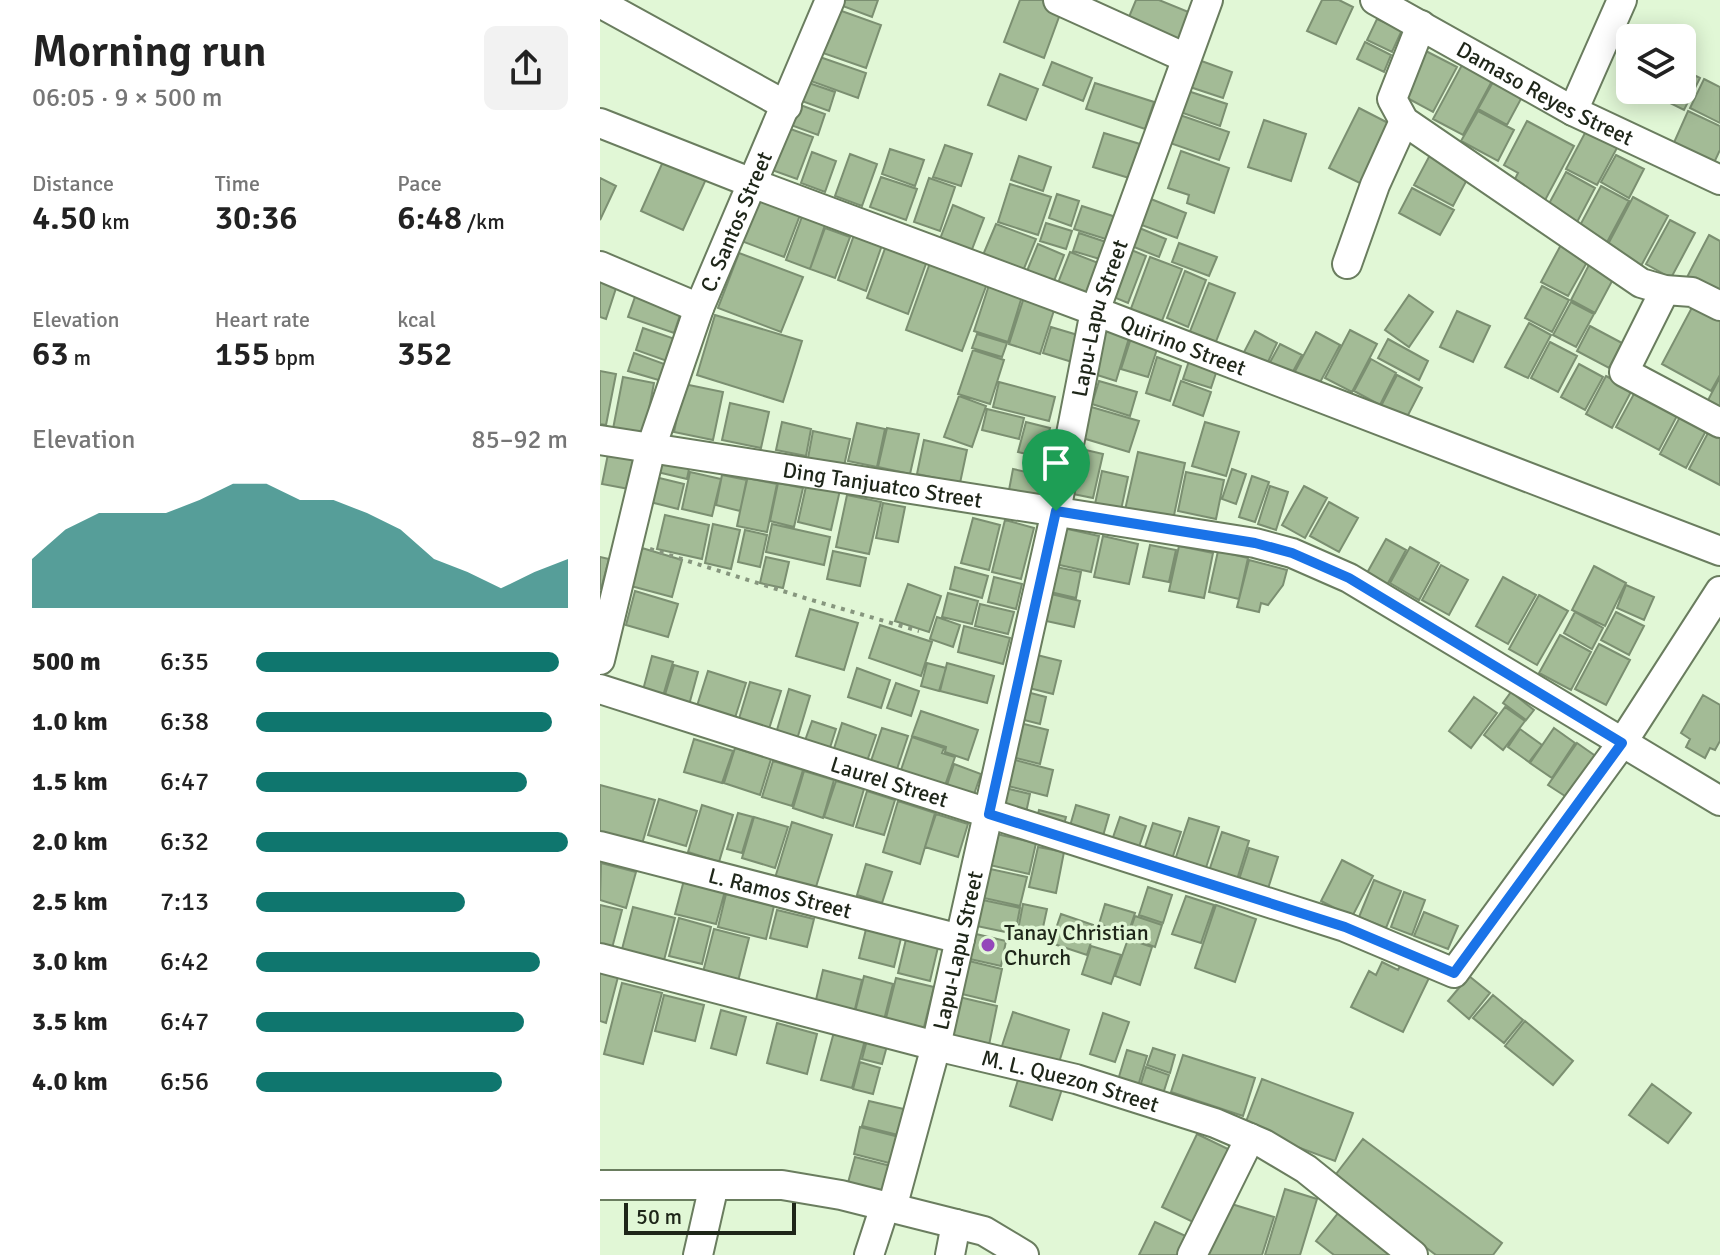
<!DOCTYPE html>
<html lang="en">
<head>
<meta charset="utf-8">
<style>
  :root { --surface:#fff; --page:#f2f2f2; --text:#222; --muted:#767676; --accent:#0f766e }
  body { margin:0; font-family:Signika,sans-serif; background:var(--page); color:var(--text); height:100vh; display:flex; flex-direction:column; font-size:30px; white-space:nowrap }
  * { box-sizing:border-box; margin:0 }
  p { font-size:26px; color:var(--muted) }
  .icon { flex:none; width:44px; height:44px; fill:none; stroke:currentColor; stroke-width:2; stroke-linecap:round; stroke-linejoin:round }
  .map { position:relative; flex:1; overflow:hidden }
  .panel { display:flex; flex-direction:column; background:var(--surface); width:600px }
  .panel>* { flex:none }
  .fabs { position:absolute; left:1016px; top:24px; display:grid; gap:16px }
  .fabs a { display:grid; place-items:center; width:80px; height:80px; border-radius:12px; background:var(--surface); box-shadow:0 4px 20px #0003; font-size:40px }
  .scale { position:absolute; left:24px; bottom:20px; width:172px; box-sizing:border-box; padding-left:8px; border:4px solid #1e2619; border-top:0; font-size:22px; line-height:28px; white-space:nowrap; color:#1e2619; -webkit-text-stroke:6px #e1f7d6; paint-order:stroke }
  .pin { position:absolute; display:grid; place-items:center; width:68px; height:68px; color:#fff; margin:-82px -34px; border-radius:50% 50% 50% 0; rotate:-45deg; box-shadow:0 0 8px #0007 }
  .pin .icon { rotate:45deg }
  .round { display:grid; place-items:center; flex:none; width:84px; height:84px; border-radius:12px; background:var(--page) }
  .head { display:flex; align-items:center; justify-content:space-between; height:136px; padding:0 32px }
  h1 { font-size:44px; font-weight:600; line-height:60px }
  .metrics { display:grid; grid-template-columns:repeat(3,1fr); gap:12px; height:136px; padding:8px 32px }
  .metrics div { display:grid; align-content:center }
  .metrics b { font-size:34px; font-weight:600 }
  .metrics small { font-size:22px; font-weight:400 }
  .metrics p { font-size:22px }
  .chart { height:224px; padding:16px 32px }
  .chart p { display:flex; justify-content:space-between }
  .chart svg { width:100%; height:144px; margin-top:8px; fill:var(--accent); opacity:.7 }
  ul { padding:0 32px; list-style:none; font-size:26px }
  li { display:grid; grid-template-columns:128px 96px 1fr; align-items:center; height:60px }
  li i { height:20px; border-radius:10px; background:var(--accent) }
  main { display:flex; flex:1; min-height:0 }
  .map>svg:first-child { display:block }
</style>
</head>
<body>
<main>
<section class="panel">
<div class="head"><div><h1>Morning run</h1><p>06:05 · 9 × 500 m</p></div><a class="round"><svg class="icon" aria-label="share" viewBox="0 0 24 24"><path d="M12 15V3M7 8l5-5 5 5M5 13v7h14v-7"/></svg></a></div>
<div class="metrics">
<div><p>Distance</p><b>4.50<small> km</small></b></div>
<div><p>Time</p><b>30:36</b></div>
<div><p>Pace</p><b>6:48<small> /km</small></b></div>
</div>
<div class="metrics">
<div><p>Elevation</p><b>63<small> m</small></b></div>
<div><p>Heart rate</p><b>155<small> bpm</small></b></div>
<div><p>kcal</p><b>352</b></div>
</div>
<div class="chart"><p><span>Elevation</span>85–92 m</p>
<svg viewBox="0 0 160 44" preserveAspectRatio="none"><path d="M0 44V29L10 20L20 15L30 15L40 15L50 11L60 6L70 6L80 11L90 11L100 15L110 20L120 29L130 33L140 38L150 33L160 29V44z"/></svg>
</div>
<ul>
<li><b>500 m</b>6:35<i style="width:97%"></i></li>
<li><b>1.0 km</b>6:38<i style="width:95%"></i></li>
<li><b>1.5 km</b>6:47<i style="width:87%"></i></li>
<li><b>2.0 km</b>6:32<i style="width:100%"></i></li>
<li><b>2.5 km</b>7:13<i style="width:67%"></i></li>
<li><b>3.0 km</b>6:42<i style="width:91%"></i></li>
<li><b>3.5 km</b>6:47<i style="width:86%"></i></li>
<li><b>4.0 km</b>6:56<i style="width:79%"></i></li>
</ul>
</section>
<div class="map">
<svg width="1120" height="1255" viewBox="0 0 1120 1255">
  <rect width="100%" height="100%" fill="#e1f7d6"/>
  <path fill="#a3bb96" stroke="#7b8f71" stroke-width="2" d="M242,0H278L272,17L240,5Z
    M420,0H447L463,6L444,58L404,42Z
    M536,0H559L591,13L576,50L524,29Z
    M722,0H739L753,7L736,44L707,31Z
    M236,9L281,25L266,68L220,52Z
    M777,19L802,30L792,52L767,40Z
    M765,42L791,55L784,72L757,59Z
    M822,49L857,67L833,112L798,93Z
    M217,56L266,73L258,98L208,80Z
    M596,59L632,72L623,98L587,86Z
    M452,62L492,78L483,101L443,85Z
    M862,65L892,81L863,135L833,119Z
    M1082,69L1100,78L1084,110L1044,90H1082Z
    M400,74L438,89L426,120L388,105Z
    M1104,79L1120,87V123L1090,108Z
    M206,82L235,92L229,111L199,100Z
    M893,82L922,97L907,125L878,109Z
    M495,83L554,102L545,129L486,109Z
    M588,91L627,104L620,126L580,112Z
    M195,103L225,114L218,135L188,124Z
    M759,108L798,128L768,187L729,168Z
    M878,111L914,130L898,161L861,141Z
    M1088,111L1120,126V150L1113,165L1072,147Z
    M577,114L629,132L619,160L567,142Z
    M664,120L706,134L691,181L648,167Z
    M927,121L974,146L943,204L911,187L918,173L904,165Z
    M185,127L213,137L197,179L169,169Z
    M986,131L1017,148L997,185L966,169Z
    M504,133L540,144L529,178L493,167Z
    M345,145L372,154L361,186L333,177Z
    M290,149L324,160L315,186L282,174Z
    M581,151L629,168L614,213L587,203L589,195L568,188Z
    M212,152L236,161L225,192L201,183Z
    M831,153L870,174L853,206L814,185Z
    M250,154L277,164L262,206L235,196Z
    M1016,155L1044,169L1029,198L1001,182Z
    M419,156L451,167L443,191L411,180Z
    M65,157L107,177L83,230L41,211Z
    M966,172L995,188L975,226L945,211Z
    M281,177L317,189L306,220L270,207Z
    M0,178L16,186L0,220Z
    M329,178L355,187L340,231L314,222Z
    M410,184L451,197L438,235L398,222Z
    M1001,186L1029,201L1005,246L977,231Z
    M812,188L854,210L840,235L799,213Z
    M457,194L479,201L471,226L449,218Z
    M152,197L200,215L184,257L136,239Z
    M546,197L586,213L577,238L536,223Z
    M1033,197L1068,216L1041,266L1006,248Z
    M353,205L384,218L371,252L340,239Z
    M482,206L519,218L512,241L474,229Z
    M203,214L226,222L210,269L186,260Z
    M1070,220L1095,233L1071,278L1046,264Z
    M446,223L472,231L466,249L440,241Z
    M396,224L436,239L423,271L383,255Z
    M537,227L566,239L559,257L529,245Z
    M225,228L250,237L235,278L210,269Z
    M479,233L509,243L503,260L473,251Z
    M254,235L282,245L266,291L238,280Z
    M1109,235L1120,241V300L1085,281Z
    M963,241L991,255L968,296L941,282Z
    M287,243L328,258L308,314L267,298Z
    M579,243L617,257L609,276L572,262Z
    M438,244L464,255L454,281L427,271Z
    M529,249L546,256L528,303L511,296Z
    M470,252L501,264L489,295L458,283Z
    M139,253L203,277L181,332L118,308Z
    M550,257L582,269L560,326L529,314Z
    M993,257L1018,270L995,313L971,300Z
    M331,260L388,281L362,351L306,330Z
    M585,271L606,280L588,327L567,318Z
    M0,279L17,285L6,319L0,317Z
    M390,282L423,293L408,342L374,331Z
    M609,283L635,293L615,344L589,334Z
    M942,286L969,300L952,332L925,318Z
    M426,291L457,301L440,354L409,344Z
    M36,294L82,309L74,333L28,317Z
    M809,295L833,312L809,347L785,330Z
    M1097,298L1120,310V375L1111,391L1062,364Z
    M971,302L994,314L976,347L953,335Z
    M857,311L890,326L873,362L840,347Z
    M115,315L202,341L183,402L97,375Z
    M929,323L951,335L928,378L905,367Z
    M990,326L1022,343L1009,368L977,351Z
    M451,327L481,336L472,362L443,353Z
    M43,328L75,339L67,361L36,350Z
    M504,330L529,338L516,381L491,373Z
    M750,330L777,344L752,392L725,378Z
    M655,331L677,343L666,366L643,354Z
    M716,332L740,345L716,390L692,377Z
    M377,334L407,343L402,357L372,348Z
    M532,335L559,343L548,377L521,369Z
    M788,339L828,361L819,380L778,358Z
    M950,342L977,356L958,392L931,378Z
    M680,344L702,355L690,377L668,366Z
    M373,350L404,360L390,404L358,394Z
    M34,353L67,365L62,381L28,371Z
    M557,357L581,366L570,401L546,393Z
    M590,358L618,367L611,388L583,379Z
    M771,359L796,373L780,405L754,391Z
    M979,364L1003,377L985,410L961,397Z
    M0,371L16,374L6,425L0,424Z
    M797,375L822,388L806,419L781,406Z
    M1006,376L1032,390L1012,428L986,414Z
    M23,377L54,383L44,435L13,429Z
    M1120,377V414L1105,406Z
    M499,381L537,392L530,416L492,404Z
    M581,381L611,392L603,416L573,405Z
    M399,382L455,397L449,421L393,407Z
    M84,384L123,392L113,440L74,432Z
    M1035,392L1078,414L1059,450L1016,427Z
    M359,396L386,406L372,447L344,437Z
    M130,403L169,412L161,448L122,440Z
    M488,406L539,421L529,452L479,437Z
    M387,409L424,418L419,439L382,430Z
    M1081,415L1107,429L1086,468L1060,454Z
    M182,422L211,429L206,456L176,450Z
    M426,422L450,428L443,458L418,452Z
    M605,422L639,432L626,476L592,466Z
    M257,423L285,429L277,467L248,461Z
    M287,428L319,434L310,474L278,467Z
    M213,431L250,439L244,466L208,458Z
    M1109,431L1120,436V485L1089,469Z
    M324,440L367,450L360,483L317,474Z
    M473,447L503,454L493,498L463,492Z
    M538,452L585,463L573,520L525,510Z
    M8,454L35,460L29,489L2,484Z
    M57,457L90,464L87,479L53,471Z
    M413,469L445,476L440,497L409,490Z
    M632,469L646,474L636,504L622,499Z
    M502,471L528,477L521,510L495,504Z
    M90,472L121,479L112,516L82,509Z
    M586,472L624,480L616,519L578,511Z
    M122,475L147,480L140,511L116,505Z
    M51,476L84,484L78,509L46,501Z
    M652,476L669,482L655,522L639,517Z
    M147,478L177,484L167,532L137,526Z
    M207,482L240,490L231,530L198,522Z
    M178,483L203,488L194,527L170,521Z
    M670,486L688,492L676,530L658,524Z
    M704,486L727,498L705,538L682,525Z
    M247,495L281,502L269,554L236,547Z
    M729,502L758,518L739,552L710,536Z
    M283,503L305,507L298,542L276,538Z
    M65,515L109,525L102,559L57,549Z
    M373,518L400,525L389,570L361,563Z
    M405,520L434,528L421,579L392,572Z
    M113,524L140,530L131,569L105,563Z
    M172,524L230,537L224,565L166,552Z
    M463,528L499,536L491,572L455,564Z
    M145,530L167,535L160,567L138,562Z
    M503,536L538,544L529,584L494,577Z
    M786,539L806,550L787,585L767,573Z
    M550,545L576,550L569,582L543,577Z
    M579,546L613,553L604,598L569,591Z
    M810,547L839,563L819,600L790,583Z
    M42,548L82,560L72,597L31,586Z
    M233,551L266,558L260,586L227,579Z
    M618,551L648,558L639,599L609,592Z
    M0,557L9,559L1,589L0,588Z
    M166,557L189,562L183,588L160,583Z
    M649,560L687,570L683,585L668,605L661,603L659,612L637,607Z
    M841,565L868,580L849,615L822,600Z
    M451,566L481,572L476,598L446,591Z
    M994,566L1026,583L1005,626L972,610Z
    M355,567L388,576L382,598L350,589Z
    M394,577L422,584L416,609L388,602Z
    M903,577L936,595L908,644L876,626Z
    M308,584L341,596L329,632L295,621Z
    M1026,585L1054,597L1044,620L1017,608Z
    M35,591L78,604L68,637L26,625Z
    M443,592L480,601L474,627L437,619Z
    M348,593L378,601L372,624L342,617Z
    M939,595L968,611L937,665L909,649Z
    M380,604L414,612L408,634L375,626Z
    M210,609L258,623L244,670L196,656Z
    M975,612L1003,628L992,649L964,633Z
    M1016,612L1044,626L1029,655L1001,640Z
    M337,617L360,625L353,647L330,639Z
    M280,625L332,642L321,676L269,658Z
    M364,626L410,638L403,664L358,652Z
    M960,635L991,652L971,690L939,673Z
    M999,644L1030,660L1006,705L975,689Z
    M433,654L461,661L453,694L425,687Z
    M52,656L73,662L63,696L43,690Z
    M327,663L346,668L339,691L321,686Z
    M347,663L394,676L387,703L340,691Z
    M74,665L98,672L89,705L64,698Z
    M257,668L290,680L281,708L248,697Z
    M108,671L146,683L134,721L96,709Z
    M150,682L181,691L168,732L138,722Z
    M296,683L319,691L311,716L287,708Z
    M189,689L210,696L195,746L174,740Z
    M423,691L446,697L440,724L416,718Z
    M911,692L934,710L926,720L903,703Z
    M1103,695L1120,705V741L1115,750L1110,748L1105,758L1086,747L1090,739L1081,733Z
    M874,697L897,713L871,748L849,731Z
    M905,707L925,721L903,750L884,735Z
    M321,711L378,730L368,760L345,752L346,747L312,736Z
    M212,721L236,729L228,754L203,746Z
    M416,722L448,730L440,764L408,756Z
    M242,723L276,735L265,767L232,755Z
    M282,728L308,736L295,775L269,767Z
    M954,728L975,743L952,778L930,763Z
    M920,729L942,745L929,762L908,747Z
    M312,737L344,748L342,753L355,757L342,794L298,779Z
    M94,739L133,751L122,783L84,772Z
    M977,743L997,757L968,798L948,785Z
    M135,748L171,759L160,795L124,783Z
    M415,760L453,770L447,796L408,786Z
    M173,761L203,770L192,806L162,797Z
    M354,764L381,774L371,803L344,794Z
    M204,771L234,780L223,818L193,808Z
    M236,781L264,789L253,826L224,817Z
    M0,785L55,800L42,844L0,832Z
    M401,787L430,794L424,822L395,815Z
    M267,791L295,800L284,835L256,827Z
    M59,799L97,811L86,846L48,835Z
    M298,801L335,813L320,864L283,852Z
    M102,805L133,815L119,862L88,852Z
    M476,805L509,815L501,843L468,833Z
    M439,810L466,817L462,832L435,825Z
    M138,813L153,817L142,853L127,849Z
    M336,814L368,824L358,857L325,847Z
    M154,817L188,827L175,868L142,858Z
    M520,817L546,826L536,856L510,846Z
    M589,818L619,827L604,874L574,863Z
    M192,822L232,835L215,890L175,878Z
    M553,823L581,832L571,862L543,853Z
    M388,832L436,843L429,874L381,863Z
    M622,832L649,841L634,889L606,880Z
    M438,847L464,852L456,893L429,887Z
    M649,848L678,857L666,895L637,886Z
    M742,860L773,876L752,917L721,901Z
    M1,863L36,872L26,908L0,900Z
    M266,864L292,872L282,903L257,895Z
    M381,867L427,877L420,906L375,896Z
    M84,880L125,891L116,924L75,914Z
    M774,880L801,891L786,928L759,917Z
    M548,887L572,895L563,923L539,915Z
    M804,892L825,900L812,935L791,927Z
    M126,894L174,906L166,939L118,927Z
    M586,896L614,905L601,943L572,934Z
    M378,899L420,908L415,934L372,925Z
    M423,904L447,909L440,941L417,935Z
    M505,904L535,913L528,934L499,924Z
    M0,905L22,910L11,952L0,948Z
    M616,905L656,919L635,982L595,968Z
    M33,907L75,918L63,964L21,953Z
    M177,910L214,919L207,947L170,938Z
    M824,912L858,926L848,949L814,936Z
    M461,914L496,926L487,955L451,943Z
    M535,916L562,925L555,947L528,937Z
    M79,918L111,927L102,964L69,956Z
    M267,925L302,934L294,967L259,958Z
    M114,929L149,938L138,981L103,972Z
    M376,934L406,941L401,966L370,959Z
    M307,935L339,943L330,981L298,973Z
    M528,939L552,947L540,985L515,976Z
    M491,946L521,955L511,984L482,974Z
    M369,961L402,969L395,1002L362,994Z
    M782,962L798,970L801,964L829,978L803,1032L751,1007L769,971L776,975Z
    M223,970L262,980L254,1013L215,1004Z
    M0,972L18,977L6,1023L0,1021Z
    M264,976L293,984L284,1020L255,1012Z
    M869,976L890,993L869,1019L848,1001Z
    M296,978L334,987L323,1031L285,1022Z
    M22,983L62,993L43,1064L4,1054Z
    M64,995L104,1005L95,1041L55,1031Z
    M893,995L923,1020L904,1043L873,1018Z
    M355,996L397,1006L389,1045L347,1036Z
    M121,1010L146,1017L136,1055L111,1048Z
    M413,1012L469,1030L457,1069L400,1052Z
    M503,1013L529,1022L515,1062L490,1054Z
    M925,1021L973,1061L953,1085L905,1046Z
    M177,1023L217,1034L207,1074L167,1063Z
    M234,1032L265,1040L252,1088L221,1080Z
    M267,1040L287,1046L282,1064L262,1059Z
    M553,1048L575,1055L570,1073L547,1065Z
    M527,1050L547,1056L538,1086L518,1080Z
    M583,1055L655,1078L643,1116L571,1092Z
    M260,1062L280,1068L273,1094L253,1089Z
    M546,1067L569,1075L562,1097L539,1090Z
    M421,1070L464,1083L452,1120L410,1106Z
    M662,1079L753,1113L735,1161L644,1127Z
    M1052,1084L1091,1113L1068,1143L1029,1115Z
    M269,1101L308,1110L302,1136L262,1126Z
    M260,1127L303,1138L297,1165L254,1154Z
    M597,1134L630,1150L595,1223L562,1207Z
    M763,1139L902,1243L893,1255H836L733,1178Z
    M255,1157L291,1166L282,1199L246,1190Z
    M685,1189L717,1199L700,1255H665Z
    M625,1202L674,1217L662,1255H608Z
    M739,1212L794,1255H734L716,1241Z
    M555,1222L590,1238L582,1255H539Z"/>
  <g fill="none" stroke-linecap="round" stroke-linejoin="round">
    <g stroke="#6a7d5f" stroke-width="32">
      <g id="minor">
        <path d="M458,0L586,58"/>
        <path id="s1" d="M775,0L973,111L1120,180"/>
        <path d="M0,3L187,106"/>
        <path d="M821,25L792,99L804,121L1041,283L1065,290L1092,292L1120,306"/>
        <path d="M973,111L1022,0"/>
        <path id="s2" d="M0,123L152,183L495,311L1120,551"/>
        <path d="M747,264L775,185L804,121"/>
        <path d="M0,266L99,308"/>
        <path d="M1065,290L1024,372L1120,423"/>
        <path id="s3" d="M0,440L655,543L692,553L749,578L1120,801"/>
        <path id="s4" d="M0,660L51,448L99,308L230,0"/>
        <path id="s5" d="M0,689L745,927L854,973L1022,743L1120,591"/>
        <path id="s6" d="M0,846L360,939"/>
        <path id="s7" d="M0,958L336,1046L476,1079L615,1123L664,1144L706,1169L813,1255"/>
        <path d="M0,1185H182L241,1195L384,1231L424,1255"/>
        <path id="s8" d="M292,1208L336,1046L456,511L495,311L608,0"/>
        <path d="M98,1255L114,1185"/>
        <path d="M269,1255L285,1206"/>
        <path d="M350,1255L356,1224"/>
        <path d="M592,1255L650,1138"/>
      </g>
    </g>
    <path stroke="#86967e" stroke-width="4" stroke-dasharray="4 6" stroke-linecap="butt" d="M50,549L208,599L319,631"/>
    <use href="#minor" stroke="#fff" stroke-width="28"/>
  </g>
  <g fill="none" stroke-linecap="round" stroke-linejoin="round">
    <g stroke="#fff" stroke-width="16">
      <path id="route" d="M456,511L655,543L692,553L749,578L1022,743L854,973L745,927L389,814Z"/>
    </g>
    <use href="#route" stroke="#1a73e8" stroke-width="10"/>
  </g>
  <circle fill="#9448ba" stroke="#e1f7d6" stroke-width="3" cx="388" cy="945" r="8"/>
  <g text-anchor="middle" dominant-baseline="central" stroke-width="7" stroke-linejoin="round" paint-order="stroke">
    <g font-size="22" fill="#1e2619" stroke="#e1f7d6">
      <text stroke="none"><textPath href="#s1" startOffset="194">Damaso Reyes Street</textPath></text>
      <text stroke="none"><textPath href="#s4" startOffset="460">C. Santos Street</textPath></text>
      <text stroke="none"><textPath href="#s8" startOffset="914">Lapu-Lapu Street</textPath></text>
      <text stroke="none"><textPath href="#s2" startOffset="624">Quirino Street</textPath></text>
      <text stroke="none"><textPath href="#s3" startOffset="286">Ding Tanjuatco Street</textPath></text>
      <text stroke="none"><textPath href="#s5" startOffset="304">Laurel Street</textPath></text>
      <text stroke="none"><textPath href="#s6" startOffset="186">L. Ramos Street</textPath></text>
      <text stroke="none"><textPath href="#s8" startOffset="266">Lapu-Lapu Street</textPath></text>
      <text stroke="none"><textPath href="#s7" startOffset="486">M. L. Quezon Street</textPath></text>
    </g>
    <g font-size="22" fill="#1e2619" stroke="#e1f7d6" text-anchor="start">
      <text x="404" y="932">Tanay Christian<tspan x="404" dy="25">Church</tspan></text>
    </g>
  </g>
</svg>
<div class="fabs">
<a><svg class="icon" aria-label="layers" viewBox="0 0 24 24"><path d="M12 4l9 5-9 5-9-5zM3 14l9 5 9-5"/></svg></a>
</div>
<div class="scale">50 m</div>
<div class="pin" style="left:456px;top:511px;background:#1e9e55"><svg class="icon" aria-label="arrive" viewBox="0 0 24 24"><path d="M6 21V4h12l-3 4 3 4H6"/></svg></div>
</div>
</main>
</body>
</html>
